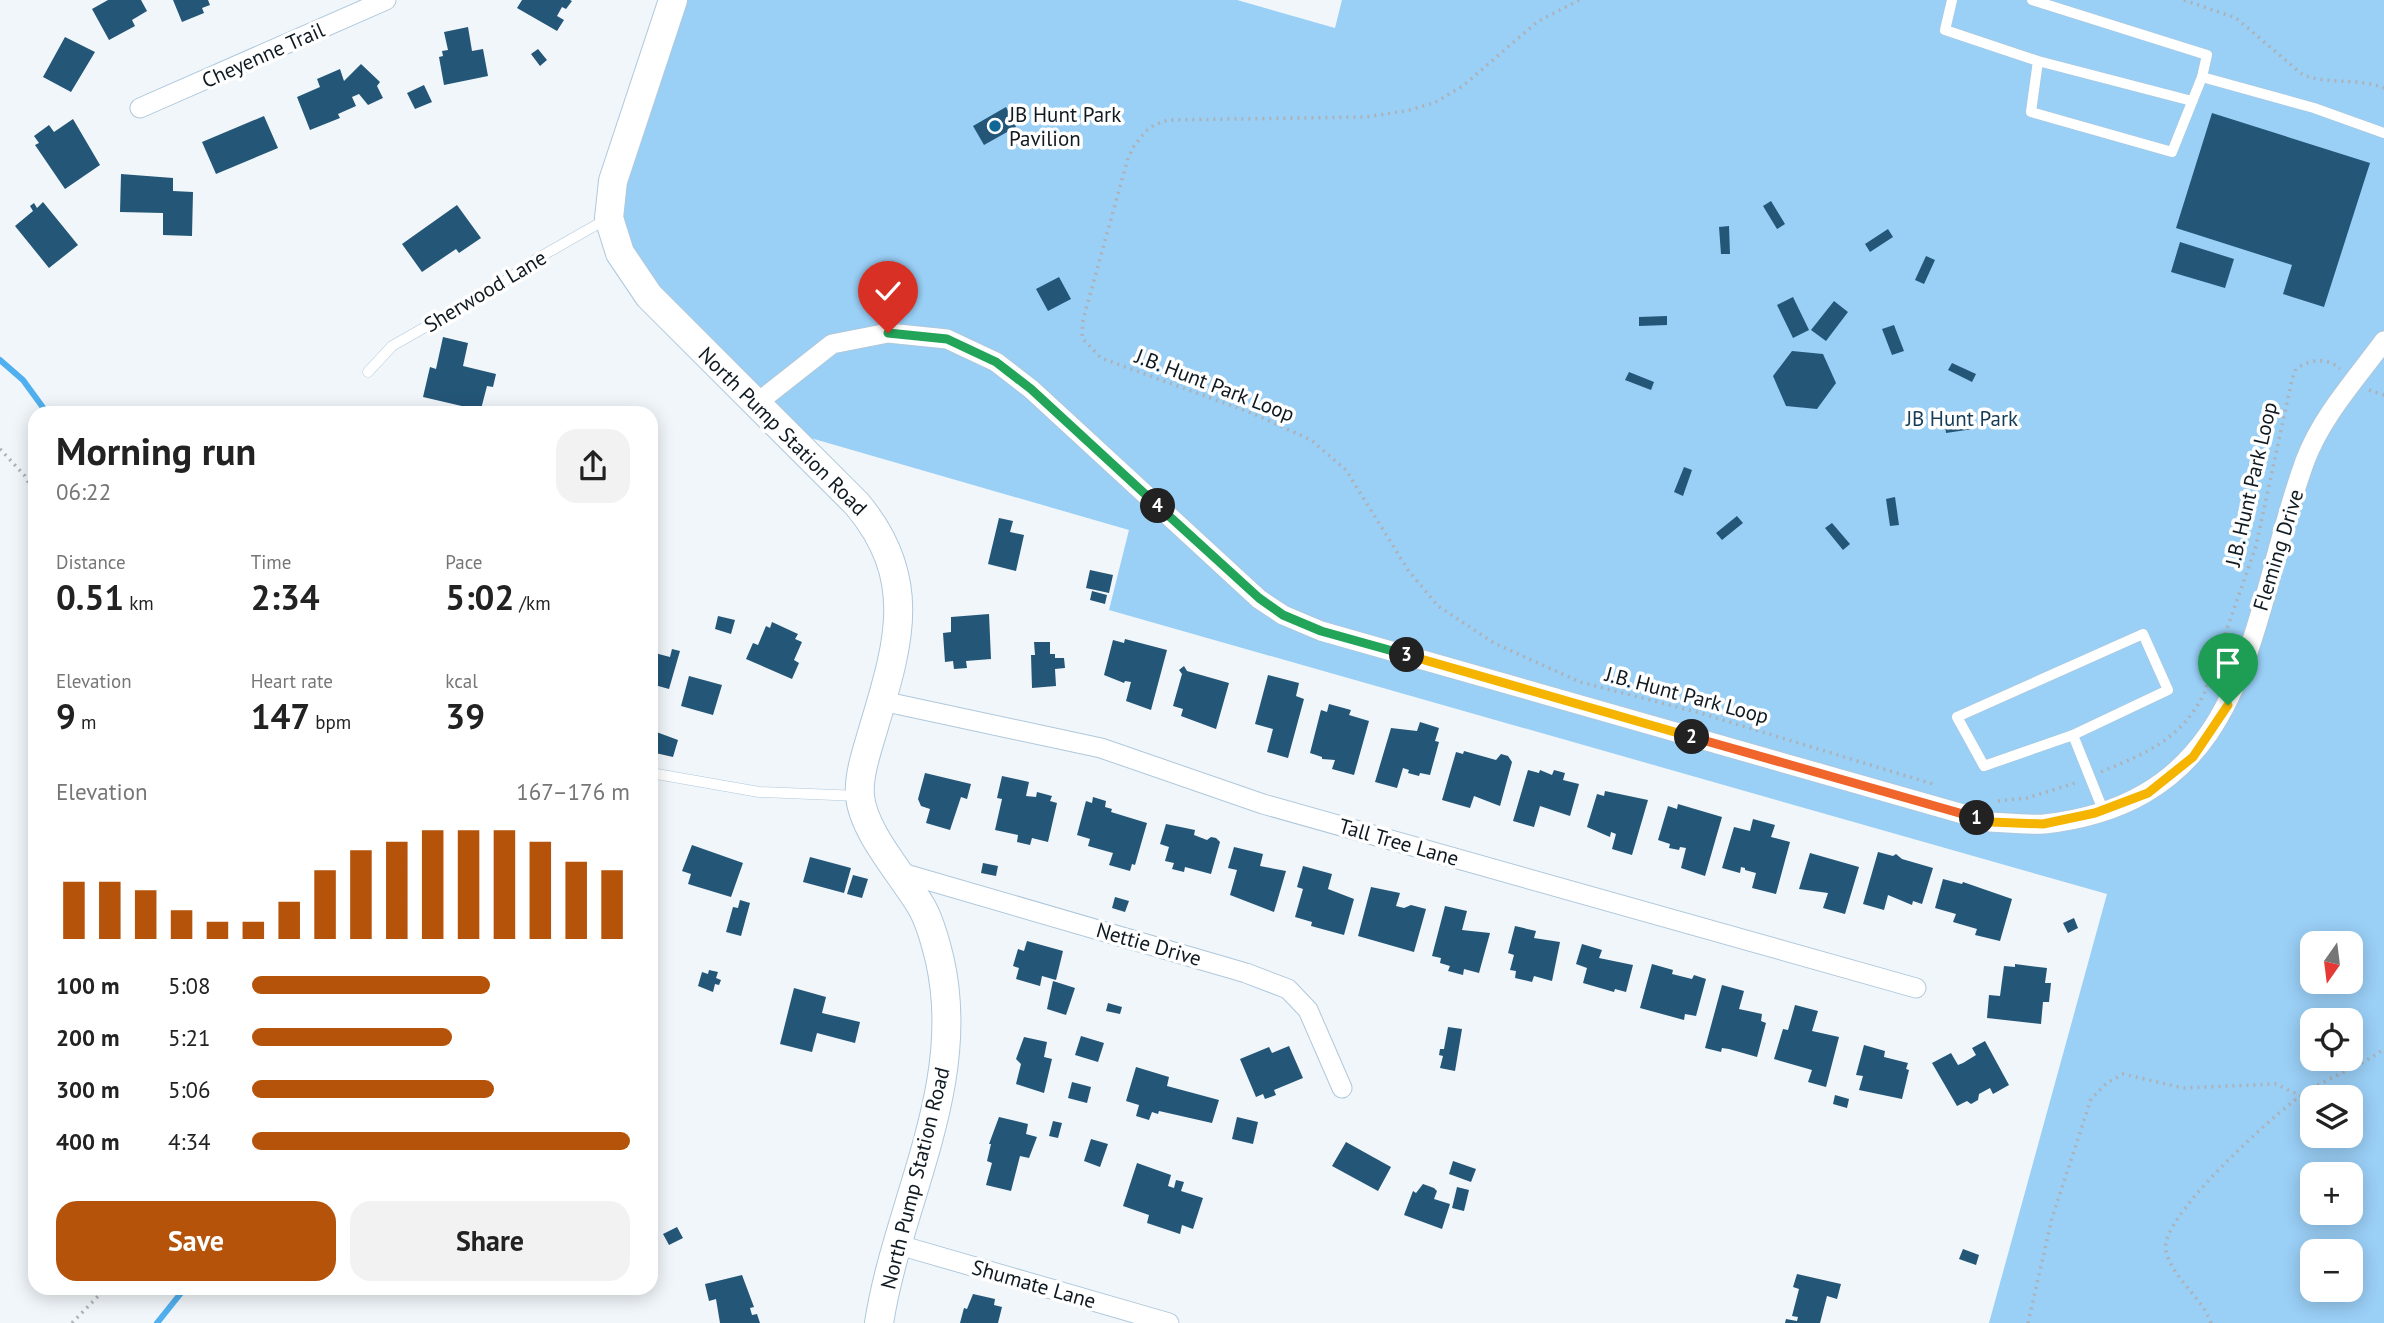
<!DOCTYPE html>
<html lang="en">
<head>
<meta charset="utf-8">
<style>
  :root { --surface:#fff; --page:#f2f2f2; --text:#222; --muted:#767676; --accent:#b45309 }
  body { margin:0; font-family:"PT Sans",sans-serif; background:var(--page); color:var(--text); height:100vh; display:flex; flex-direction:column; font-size:26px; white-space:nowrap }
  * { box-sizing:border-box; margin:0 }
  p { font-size:23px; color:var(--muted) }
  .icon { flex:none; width:38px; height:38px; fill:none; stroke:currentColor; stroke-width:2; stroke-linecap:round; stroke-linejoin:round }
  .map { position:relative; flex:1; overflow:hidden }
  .side { position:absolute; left:28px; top:406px; width:630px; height:889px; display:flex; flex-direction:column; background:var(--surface); border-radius:21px; box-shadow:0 4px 18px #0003 }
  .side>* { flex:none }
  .needle { width:46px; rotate:194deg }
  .buttons { position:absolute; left:2300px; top:931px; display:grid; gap:14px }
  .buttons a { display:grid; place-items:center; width:63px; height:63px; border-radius:14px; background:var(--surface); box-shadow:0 4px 18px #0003; font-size:35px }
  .pin { position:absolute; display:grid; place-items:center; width:60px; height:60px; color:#fff; margin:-72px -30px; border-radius:50% 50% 50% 0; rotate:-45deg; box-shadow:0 0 7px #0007 }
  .pin .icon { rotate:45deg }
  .km { position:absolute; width:35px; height:35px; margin:-18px; border-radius:50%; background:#222; color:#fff; font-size:19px; line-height:35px; text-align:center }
  .round { display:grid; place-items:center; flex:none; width:74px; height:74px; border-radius:21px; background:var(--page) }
  .headline { display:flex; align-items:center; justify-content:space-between; height:119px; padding:0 28px }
  h1 { font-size:38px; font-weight:800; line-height:52px }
  .metrics { display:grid; grid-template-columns:repeat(3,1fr); gap:10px; height:119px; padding:7px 28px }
  .metrics div { display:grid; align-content:center }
  .metrics b { font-size:35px; font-weight:800 }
  .metrics small { font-size:19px; font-weight:400 }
  .metrics p { font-size:19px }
  .chart { height:196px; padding:14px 28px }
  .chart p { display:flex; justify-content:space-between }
  .chart svg { width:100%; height:126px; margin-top:7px; stroke:var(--accent); stroke-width:6 }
  .action { display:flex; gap:14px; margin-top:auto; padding:14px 28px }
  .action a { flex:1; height:80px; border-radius:21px; background:var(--accent); color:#fff; font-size:28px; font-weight:800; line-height:80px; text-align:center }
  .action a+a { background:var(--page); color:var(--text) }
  ul { padding:0 28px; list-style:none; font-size:23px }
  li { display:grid; grid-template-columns:112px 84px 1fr; align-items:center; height:52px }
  li i { height:18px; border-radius:9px; background:var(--accent) }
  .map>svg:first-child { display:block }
</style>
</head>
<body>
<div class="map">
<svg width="2384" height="1323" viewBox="0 0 2384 1323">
  <rect width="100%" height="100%" fill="#f1f6fa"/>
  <path fill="#9acff6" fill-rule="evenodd" d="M673,0H1237L1335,28L1342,0H2384V1323H1989L2107,894L1109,610L1129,530L783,430L620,253L613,181ZM2312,943H2350V982H2312ZM2312,1020H2350V1059H2312ZM2312,1097H2350V1136H2312ZM2312,1174H2350V1213H2312ZM2312,1251H2350V1290H2312Z"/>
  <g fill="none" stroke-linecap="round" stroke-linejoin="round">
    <path stroke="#50afee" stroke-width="6" d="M0,360L23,380L47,413
      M157,1323L185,1288"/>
  </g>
  <path fill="#245678" d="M108,0H141L147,11L132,20L135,26L109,40L92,9Z
    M173,0H208L210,5L202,8L204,13L182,22Z
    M522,0H570L572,1L566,9L562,7L557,16L564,20L557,31L517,8Z
    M468,27L472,51L483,49L488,76L444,85L439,57L443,56L442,51L448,50L444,32Z
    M65,37L95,52L71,92L43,77Z
    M538,49L547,60L540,66L531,54Z
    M361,64L380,82L377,86L383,98L368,105L359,94L352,97L356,106L338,114L340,118L310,130L297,97L320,87L317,79L340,69L344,81Z
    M424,85L432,102L415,109L407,93Z
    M1006,107L1016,127L984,145L973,126Z
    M2212,113L2370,163L2324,307L2283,294L2292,265L2176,228Z
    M264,116L278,148L216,174L202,142Z
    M73,119L100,165L65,189L35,145L39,143L34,136L49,125L54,132Z
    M121,174L173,178V191L193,192L192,236L163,235V213L120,212Z
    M1771,201L1785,224L1777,229L1763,206Z
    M43,202L78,245L49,268L15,226L33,211L30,206L34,203L37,208Z
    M457,205L481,238L459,253L456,249L422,272L402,244Z
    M1729,226L1730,254H1721L1719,227Z
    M1888,229L1893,237L1870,252L1865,244Z
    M2180,242L2234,259L2225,288L2171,272Z
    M1926,256L1935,260L1924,284L1915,280Z
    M1059,277L1071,299L1048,311L1036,289Z
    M1793,297L1809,330L1793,338L1777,305Z
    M1834,301L1848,312L1826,341L1811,330Z
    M1667,316V325L1639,326V317Z
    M1894,325L1904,351L1892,355L1882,329Z
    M443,337L468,343L463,366L496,374L493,387L487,386L480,413H465L466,407L423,397L430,367L436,369Z
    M1792,351L1823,354L1836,383L1817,409L1786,406L1773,376Z
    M1952,363L1976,374L1972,382L1948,370Z
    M1629,372L1654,382L1651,390L1625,380Z
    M1972,420L1973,429L1946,433L1945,424Z
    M1684,467L1692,470L1683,496L1674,492Z
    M1895,497L1899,525L1890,526L1886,499Z
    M1737,516L1743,523L1722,540L1716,533Z
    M999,518L1013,521L1010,532L1024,535L1016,571L988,564Z
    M1832,523L1850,544L1843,550L1825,528Z
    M1090,570L1113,575L1109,593L1086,588Z
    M1092,591L1107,595L1105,604L1090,600Z
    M989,614L991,659L966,661L967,668L954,669L953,661L945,662L943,633L951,632V617Z
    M718,616L735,620L731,634L715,629Z
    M772,622L798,634L795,639L802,642L794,660L799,663L792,679L746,659L753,643L758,645L766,626L770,628Z
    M1125,639L1167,650L1151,710L1126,701L1131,682L1125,681L1124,683L1104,675L1113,640L1124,643Z
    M1034,642H1050V654H1055V658H1064L1065,668L1055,669L1056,686L1032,688L1031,655H1035Z
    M672,649L680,651L669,689L651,684V652L670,657Z
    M1184,666L1187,671L1229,683L1216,729L1181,716L1183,709L1173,706L1182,674L1179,670Z
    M1268,675L1299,683L1296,696L1304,699L1288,758L1267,752L1273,729L1255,724Z
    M689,676L722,685L713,715L681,706Z
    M1329,704L1351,710L1349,715L1369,721L1354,775L1332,769L1335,760L1322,759V757L1310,753L1321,710L1327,712Z
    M1420,722L1439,728L1435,741L1439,742L1430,775L1420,773L1419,776L1408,773L1409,770L1403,768L1397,788L1375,782L1391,728L1417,731Z
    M651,730L678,740L673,757L651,752Z
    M1464,751L1496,760L1501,754L1508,756L1512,762L1500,806L1474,796L1470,808L1442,800L1456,752L1463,754Z
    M1528,770L1539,773L1540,770L1552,775L1554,770L1565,773L1563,780L1579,784L1570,816L1540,806L1534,827L1513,821Z
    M925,773L971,784L967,799L961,797L950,830L926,823L930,809L921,806L918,799Z
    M1002,776L1029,782L1026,796L1036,797L1037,792L1052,796L1050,801L1057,803L1048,842L1032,838L1030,845L1017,842L1018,835L995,830L1002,799L997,798Z
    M1605,791L1648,800L1632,855L1612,849L1616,834L1611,832L1610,837L1587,827L1597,794L1604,796Z
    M1093,797L1106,801L1105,807L1112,809L1111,812L1147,823L1135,865L1132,864L1130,871L1109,865L1113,853L1088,846L1090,839L1077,835L1086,801L1092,803Z
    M1678,804L1722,817L1705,876L1681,868L1686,848L1680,847L1679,850L1669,848L1670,844L1658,840L1668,806L1677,809Z
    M1753,819L1775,825L1771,837L1790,842L1776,894L1752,888L1756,873L1745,870V868L1741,867L1740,873L1722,868L1734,827L1750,831Z
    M1166,824L1195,830L1194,835L1207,840L1211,837L1216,838L1220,842L1211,874L1185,867L1184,872L1172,869L1174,863L1165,861L1169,847L1160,844Z
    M692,845L743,863L731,897L688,884L691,874L682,871Z
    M1234,847L1263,854L1260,866L1286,871L1274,912L1230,895L1237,870L1228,868Z
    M1878,852L1893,856L1896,854L1902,859L1933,868L1922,904L1913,901L1912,905L1888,895L1884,910L1863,904Z
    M1810,853L1859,867L1845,914L1823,908L1828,893L1799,889Z
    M810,857L851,868L844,893L803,882Z
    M983,863L998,866L996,876L981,873Z
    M1303,866L1332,874L1328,889L1354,899L1344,935L1311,926L1312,922L1295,917L1303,889L1297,887Z
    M853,875L868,879L862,898L847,894Z
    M1943,879L1962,884L1963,882L2012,899L2000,941L1975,935L1977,929L1953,922L1956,914L1935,908Z
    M1371,887L1400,893L1396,906L1404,908L1411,905L1426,909L1414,952L1358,936Z
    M1115,897L1129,901L1125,912L1112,908Z
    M740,900L750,903L741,936L726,932L733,907L738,908Z
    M1445,906L1467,911L1462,930L1490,933L1479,973L1464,969L1463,975L1448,971L1450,966L1440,963L1441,958L1432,956Z
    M2074,918L2078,928L2068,933L2063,923Z
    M1515,926L1536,931L1534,938L1560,942L1552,981L1534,976L1532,982L1515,978L1516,971L1510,970L1514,955L1508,953Z
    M1027,941L1063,951L1056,980L1042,976L1040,986L1016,979L1019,968L1013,966L1018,949L1024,951Z
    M1582,944L1602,950L1599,958L1633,965L1626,992L1615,989L1614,992L1583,983L1587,968L1576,964Z
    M1652,964L1673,970L1672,974L1692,979L1694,975L1706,979L1696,1016L1685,1014L1684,1020L1640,1008Z
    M2015,964L2047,968L2045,983H2051L2049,1002H2043L2041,1024L1987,1018L1989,995L2000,996L2004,966L2015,967Z
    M709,970L718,972L716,978L721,980L719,985L715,984L713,992L698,986L702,972L708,974Z
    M1053,981L1075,988L1066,1015L1047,1009Z
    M1722,985L1744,991L1739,1009L1762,1014L1761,1021L1766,1023L1757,1057L1729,1049L1722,1048L1721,1052L1705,1048Z
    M794,988L826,997L822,1013L860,1022L855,1043L817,1033L812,1052L780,1044Z
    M1108,1003L1122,1007L1120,1014L1106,1011Z
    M1795,1005L1818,1011L1812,1031L1839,1037L1826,1087L1808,1082L1812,1070L1774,1059L1783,1029L1788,1030Z
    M1448,1027L1462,1029L1455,1071L1440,1068L1443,1056L1439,1055L1440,1049H1444Z
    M1081,1036L1104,1043L1098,1062L1075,1055Z
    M1024,1037L1047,1042L1044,1057L1052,1059L1044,1093L1016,1084L1021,1064L1016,1059Z
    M1985,1041L2009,1085L1993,1094L1990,1088L1979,1094L1978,1100L1971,1104L1967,1101L1957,1106L1932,1063L1951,1053L1958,1065L1963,1063L1976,1055L1972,1048Z
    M1864,1045L1885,1051L1884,1057L1908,1063L1906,1069L1909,1070L1902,1099L1859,1090L1863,1076L1856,1075Z
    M1289,1046L1303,1078L1274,1090L1276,1095L1265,1099L1263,1094L1256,1097L1240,1059L1269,1047L1272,1053Z
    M1136,1067L1169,1077L1167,1086L1219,1100L1212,1123L1159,1111L1158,1114L1152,1112L1149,1120L1136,1116L1139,1105L1126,1101Z
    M1072,1082L1091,1087L1087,1103L1068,1098Z
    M1835,1095L1849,1099L1847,1108L1833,1104Z
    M999,1117L1028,1124L1026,1134L1037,1137L1029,1158L1020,1156L1011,1191L986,1185L992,1163L987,1161L991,1144H989Z
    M1237,1117L1258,1122L1253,1144L1232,1139Z
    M1053,1121L1062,1123L1058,1138L1049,1136Z
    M1091,1139L1108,1144L1100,1167L1084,1161Z
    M1346,1142L1391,1167L1378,1191L1332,1166Z
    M1453,1161L1476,1169L1471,1182L1449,1174Z
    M1137,1163L1171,1175L1168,1186L1174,1188L1176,1180L1184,1182L1181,1191L1203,1198L1193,1229L1182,1225L1180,1234L1147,1223L1149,1215L1123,1206Z
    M1423,1184L1434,1188L1437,1191L1434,1199L1450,1204L1442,1229L1404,1215L1413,1191L1416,1193Z
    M1457,1187L1469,1190L1464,1211L1452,1208Z
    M677,1227L683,1238L669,1245L663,1234Z
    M1963,1249L1979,1255L1976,1265L1959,1259Z
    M1797,1274L1841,1284L1837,1299L1827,1296L1820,1323H1785L1786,1319L1797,1321L1798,1317L1792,1316L1799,1289L1793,1287Z
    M742,1275L754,1307L750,1308L752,1315L757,1314L760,1323H720L716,1299L709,1301L705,1284Z
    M973,1294L995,1299L994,1305L1002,1307L998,1323H960L964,1308L967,1309Z"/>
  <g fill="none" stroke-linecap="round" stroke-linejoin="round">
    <g stroke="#aec8dc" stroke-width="11">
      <path id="lane" d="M1952,0L1945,30L2038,61L2031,112L2172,152L2202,77L2207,55L2032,0
        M2038,61L2192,101
        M2202,77L2314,108L2384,133
        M368,372L392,346L501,284L538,258L605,220
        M2073,735L1984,766L1957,717L2143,634L2168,690L2073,735L2103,810
        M651,773L759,792L859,796"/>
    </g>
    <g stroke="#aec8dc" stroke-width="21">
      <path id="street" d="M140,108L386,0
        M757,403L832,344L888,333L947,339L996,362L1031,389L1259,599L1283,615L1321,631L1991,822C2008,823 2027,825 2044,824C2254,801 2248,617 2305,461C2322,416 2356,379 2384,341
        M882,701L1101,748L1263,804L1916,988
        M899,872L1246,973L1288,989L1308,1010L1342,1088
        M899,1245L1169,1323"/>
    </g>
    <g stroke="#aec8dc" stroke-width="30">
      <path id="secondary" d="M673,0L613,181L609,218L620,253L649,296L857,504C918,577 900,640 875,723C869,745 858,773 860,796C863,832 903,875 921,906C930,921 936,944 940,961C968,1086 898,1202 879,1323"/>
    </g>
    <path stroke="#acb2b7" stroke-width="3.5" stroke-dasharray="2 5" stroke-linecap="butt" d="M1579,0L1537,22L1464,85L1434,103L1406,111L1365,117L1168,120L1154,125L1146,131L1134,146L1128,158L1083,320L1082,338L1101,358L1254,414L1311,440L1346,470L1408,570L1438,606L1494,643L1580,682L1700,713L1933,784
      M2184,0L2236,18L2303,75C2330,85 2355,77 2384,88
      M2369,390L2384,395
      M0,449L25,476L35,495
      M2101,772C2148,752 2179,741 2204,694L2256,546L2292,379L2296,369C2310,359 2327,357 2340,369
      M1998,801L2027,798L2078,782
      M72,1323L106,1288
      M2028,1323L2052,1218L2091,1099L2107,1083L2123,1074L2183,1088L2276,1084L2301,1096
      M2211,1323C2201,1296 2173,1279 2166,1251C2157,1219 2273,1116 2300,1096C2326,1078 2358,1068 2384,1049"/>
    <use href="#lane" stroke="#fff" stroke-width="10"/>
    <use href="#street" stroke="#fff" stroke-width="19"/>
    <use href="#secondary" stroke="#fff" stroke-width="28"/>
  </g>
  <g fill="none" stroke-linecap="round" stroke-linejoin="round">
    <g stroke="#fff" stroke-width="14">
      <path id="split-1" d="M1977,818L1991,822L2043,824L2095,813L2148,793L2193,757L2228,705"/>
    </g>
    <g stroke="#fff" stroke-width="14">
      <path id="split-2" d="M1692,737L1977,818"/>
    </g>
    <g stroke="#fff" stroke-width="14">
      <path id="split-3" d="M1407,655L1692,737"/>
    </g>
    <g stroke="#fff" stroke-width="14">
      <path id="split-4" d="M1158,506L1259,598L1283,615L1321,631L1407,655"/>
    </g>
    <g stroke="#fff" stroke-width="14">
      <path id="split-5" d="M888,333L947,339L996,362L1031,389L1158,506"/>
    </g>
    <use href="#split-1" stroke="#f5b400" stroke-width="9"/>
    <use href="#split-2" stroke="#f0652b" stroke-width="9"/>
    <use href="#split-3" stroke="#f5b400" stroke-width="9"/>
    <use href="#split-4" stroke="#22a559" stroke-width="9"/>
    <use href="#split-5" stroke="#22a559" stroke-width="9"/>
  </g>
  <circle fill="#106797" stroke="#fff" stroke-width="2.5" cx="995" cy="126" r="7"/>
  <g text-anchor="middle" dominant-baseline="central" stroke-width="7" stroke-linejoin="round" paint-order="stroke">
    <g font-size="21" fill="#101a21" stroke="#fff">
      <text transform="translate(263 55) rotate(-24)">Cheyenne Trail</text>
      <text transform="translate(485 291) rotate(-31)">Sherwood Lane</text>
      <text transform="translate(1215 385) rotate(21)">J.B. Hunt Park Loop</text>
      <text transform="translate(783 431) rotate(45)">North Pump Station Road</text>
      <text transform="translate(2251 484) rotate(-77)">J.B. Hunt Park Loop</text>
      <text transform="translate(2278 550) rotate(-73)">Fleming Drive</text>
      <text transform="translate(1687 695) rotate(15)">J.B. Hunt Park Loop</text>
      <text transform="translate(1399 842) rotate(16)">Tall Tree Lane</text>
      <text transform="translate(1149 944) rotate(16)">Nettie Drive</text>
      <text transform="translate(915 1178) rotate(-76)">North Pump Station Road</text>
      <text transform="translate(1034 1284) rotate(16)">Shumate Lane</text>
    </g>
    <g font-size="21" fill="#101a21" stroke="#fff" text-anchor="start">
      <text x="1009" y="114">JB Hunt Park<tspan x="1009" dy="24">Pavilion</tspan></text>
    </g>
    <g font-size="21" fill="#143c56" stroke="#fff">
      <text x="1962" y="418">JB Hunt Park</text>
    </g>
  </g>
</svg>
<div class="buttons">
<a><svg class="needle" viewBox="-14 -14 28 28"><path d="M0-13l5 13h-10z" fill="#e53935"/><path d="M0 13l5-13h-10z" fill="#767676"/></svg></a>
<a><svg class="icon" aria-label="locate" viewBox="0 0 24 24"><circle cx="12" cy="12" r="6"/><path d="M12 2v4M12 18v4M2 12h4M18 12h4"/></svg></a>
<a><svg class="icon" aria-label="layers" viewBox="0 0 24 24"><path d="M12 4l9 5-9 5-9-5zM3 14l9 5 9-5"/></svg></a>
<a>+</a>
<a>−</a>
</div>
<div class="pin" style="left:2228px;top:705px;background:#1e9e55"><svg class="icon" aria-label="arrive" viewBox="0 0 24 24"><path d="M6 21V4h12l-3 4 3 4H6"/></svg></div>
<div class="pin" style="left:888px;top:333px;background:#d93025"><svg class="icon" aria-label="check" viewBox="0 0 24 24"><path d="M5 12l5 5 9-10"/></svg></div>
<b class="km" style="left:1977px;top:818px">1</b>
<b class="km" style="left:1692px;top:737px">2</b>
<b class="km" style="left:1407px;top:655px">3</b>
<b class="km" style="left:1158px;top:506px">4</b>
<section class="side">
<div class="headline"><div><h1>Morning run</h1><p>06:22</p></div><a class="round"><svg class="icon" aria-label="share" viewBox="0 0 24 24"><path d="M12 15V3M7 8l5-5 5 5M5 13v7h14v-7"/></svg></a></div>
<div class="metrics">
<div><p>Distance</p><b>0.51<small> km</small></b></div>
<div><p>Time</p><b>2:34</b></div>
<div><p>Pace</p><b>5:02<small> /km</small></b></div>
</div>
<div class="metrics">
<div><p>Elevation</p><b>9<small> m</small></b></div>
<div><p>Heart rate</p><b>147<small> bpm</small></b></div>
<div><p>kcal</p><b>39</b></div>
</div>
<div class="chart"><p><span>Elevation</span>167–176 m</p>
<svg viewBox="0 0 160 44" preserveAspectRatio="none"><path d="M5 44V24M15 44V24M25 44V27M35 44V34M45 44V38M55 44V38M65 44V31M75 44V20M85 44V13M95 44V10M105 44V6M115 44V6M125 44V6M135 44V10M145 44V17M155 44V20"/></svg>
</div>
<ul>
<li><b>100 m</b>5:08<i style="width:63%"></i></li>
<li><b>200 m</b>5:21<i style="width:53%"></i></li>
<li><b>300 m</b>5:06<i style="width:64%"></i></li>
<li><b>400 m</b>4:34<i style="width:100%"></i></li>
</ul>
<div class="action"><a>Save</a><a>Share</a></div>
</section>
</div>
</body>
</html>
